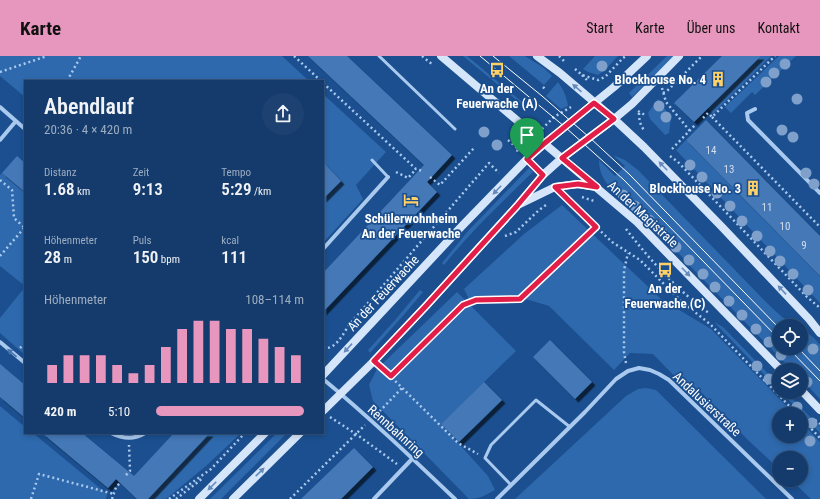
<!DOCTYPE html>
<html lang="de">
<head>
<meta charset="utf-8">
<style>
  :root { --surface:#143b6b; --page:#1d4271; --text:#f1f3f6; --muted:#9dadc1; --line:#33557e; --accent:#e797bd }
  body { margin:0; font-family:"Roboto Condensed",sans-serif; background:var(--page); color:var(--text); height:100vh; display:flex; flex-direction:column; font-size:15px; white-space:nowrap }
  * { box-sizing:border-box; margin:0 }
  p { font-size:13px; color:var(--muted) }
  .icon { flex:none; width:22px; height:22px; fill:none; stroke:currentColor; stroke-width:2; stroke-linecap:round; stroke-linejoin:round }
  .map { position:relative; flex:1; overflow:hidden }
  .sheet { position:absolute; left:24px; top:24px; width:300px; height:354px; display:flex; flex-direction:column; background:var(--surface); border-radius:0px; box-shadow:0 2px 6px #0003,0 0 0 1px var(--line) }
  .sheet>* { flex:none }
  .tools { position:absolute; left:772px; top:263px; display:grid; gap:8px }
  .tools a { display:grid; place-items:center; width:36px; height:36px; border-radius:50%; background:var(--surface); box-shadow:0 2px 6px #0003,0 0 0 1px var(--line); font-size:20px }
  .pin { position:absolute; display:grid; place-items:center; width:34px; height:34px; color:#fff; margin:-41px -17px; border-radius:50% 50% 50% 0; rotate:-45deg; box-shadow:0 0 4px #0007 }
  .pin .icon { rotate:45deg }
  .round { display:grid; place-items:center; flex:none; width:42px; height:42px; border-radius:21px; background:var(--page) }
  .summary { display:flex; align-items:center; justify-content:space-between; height:68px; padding:0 20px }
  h1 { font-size:22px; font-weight:600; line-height:30px }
  .metrics { display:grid; grid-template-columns:repeat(3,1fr); gap:6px; height:68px; padding:4px 20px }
  .metrics div { display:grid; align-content:center }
  .metrics b { font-size:17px; font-weight:600 }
  .metrics small { font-size:11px; font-weight:400 }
  .metrics p { font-size:11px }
  .chart { height:112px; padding:8px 20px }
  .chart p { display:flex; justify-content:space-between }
  .chart svg { width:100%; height:72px; margin-top:4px; stroke:var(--accent); stroke-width:6 }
  ul { padding:0 20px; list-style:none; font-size:13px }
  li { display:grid; grid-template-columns:64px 48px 1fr; align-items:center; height:30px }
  li i { height:10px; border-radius:5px; background:var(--accent) }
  header { display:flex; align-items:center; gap:24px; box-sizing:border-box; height:56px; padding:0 20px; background:var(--accent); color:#111 }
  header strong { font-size:19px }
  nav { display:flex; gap:22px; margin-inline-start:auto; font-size:14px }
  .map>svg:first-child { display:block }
</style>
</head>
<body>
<header>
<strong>Karte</strong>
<nav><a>Start</a><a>Karte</a><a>Über uns</a><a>Kontakt</a></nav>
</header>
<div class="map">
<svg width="820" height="443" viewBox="0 0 820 443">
  <defs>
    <filter id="shadow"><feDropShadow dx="3.5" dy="3.5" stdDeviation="0" flood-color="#0009"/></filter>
  </defs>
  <rect width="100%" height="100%" fill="#1b4f8f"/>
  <path fill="#2e69ad" d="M0,0H282L309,25H25V41L0,20Z
    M463,0H467L527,50L526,52Z
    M509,0H525L544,12L552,20L544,29Z
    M595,0H618L605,14L598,19L588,16L583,13Z
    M667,0H674L632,41L629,37Z
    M761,0H771L713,58L708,52Z
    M779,0H796L755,39L752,36L731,57L725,51Z
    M558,26C563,33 567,41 568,50L561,53L546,40Z
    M323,38L386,96L356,129L363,143L323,187Z
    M658,43L671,62L669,77L665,79L650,63L648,57Z
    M686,84L820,220V247L676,94Z
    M613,99L625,104L638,114L768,248L782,261L798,270H779V292H801V272L814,282L820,289V343L801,323V314H792L690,210L666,183L608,129C602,121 599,114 599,104L615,120L625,110Z
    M529,112L533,116C502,146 471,175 444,209L442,207L468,175Z
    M2,117L25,136V230L0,210V119Z
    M562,149L661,243L711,273L771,334L794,358H779V380H801V366L820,386V443H811L791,424H801V402H779V413L748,384L698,333L682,328L653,298L630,297L614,314L549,250L516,240L469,243L464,233L524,178Z
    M25,231V299L0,277V262Z
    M420,234L423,236L408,254L370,297L368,294L396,263Z
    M457,236L516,295L441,368L488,420L495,434C486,439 479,443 469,443L373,345L369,329L377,313Z
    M714,266L723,271L779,329V334Z
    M646,332L656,334L766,443H515L626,340L638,333Z
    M781,336H786L820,371V377Z
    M0,350L25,371V377H33L107,438L106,443H0Z
    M210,377H241L206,410L166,443H148Z
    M277,377H287L221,443H210Z"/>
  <path fill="#4478b7" filter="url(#shadow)" d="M308,0H347L452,99L427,126L437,136L323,256V217L424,109Z
    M722,0H761L694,66L674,47Z
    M706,64L820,180V220L686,84Z
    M17,100L25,107V136L2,117Z
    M323,106L341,125L323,143Z
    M550,284L592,326L575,343L533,301Z
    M0,308L25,329V362L0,341Z
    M484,326L502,344L459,386L441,368Z
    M42,377H82L134,420L174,377H210L148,443H137L116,423L108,432Z
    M354,392L373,411L341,443H301Z"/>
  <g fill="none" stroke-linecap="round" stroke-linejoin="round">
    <path stroke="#a9c9ee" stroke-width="2.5" stroke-dasharray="2 3" stroke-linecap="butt" d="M294,0L321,25
      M422,0L433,9
      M559,0L564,5
      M575,13L582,19L598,24L605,21L623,2L626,0
      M0,16L47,0
      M582,19L587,24
      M67,25L81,0
      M323,27L416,113L422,115
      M543,31L546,34
      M662,32L666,46L690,75
      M663,37L667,35L702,0
      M530,47L533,50
      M638,55L645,59
      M639,57C639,63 640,69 644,74
      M712,61L820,171
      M703,62L708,57L712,61L775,0
      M542,73L554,61L571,51
      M516,79L518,87L517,97
      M508,84L518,93
      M672,93L696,68
      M670,100L678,106L807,241L820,252
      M396,116L408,122L416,113
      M430,121L440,129L474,92
      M0,124L12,134L14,162L25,172
      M565,141L612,186L640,204L682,246L710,268L797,358
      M582,141L594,145
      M626,173C650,204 677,234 709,257
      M505,180L516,176L539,154L546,149
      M0,200L25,171
      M20,292L25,287
      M323,292C336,294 343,278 349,269L489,107L499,117
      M626,307L624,296V214L628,197
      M381,311L458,387L478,398
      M391,320L463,249L476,244L520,243L596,171
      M376,359L402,332
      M330,361L356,378L397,408
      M801,362L820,382
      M815,364L820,368
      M126,419L130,415L129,389
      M31,443L39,418L114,438
      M112,443L116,431L120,427
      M169,443L211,413L245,377
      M176,443L203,422
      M290,443L365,369"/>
    <path stroke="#a9c9ee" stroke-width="3" d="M379,0L455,73
      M372,104L388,121
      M511,429L485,402L491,389L536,344L570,371"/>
    <path stroke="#a9c9ee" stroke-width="4" d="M0,51L25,73
      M755,53L747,57L748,64L820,137
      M0,84L16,65
      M323,193L388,121
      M0,286L25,307
      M323,323C369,361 412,402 455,443
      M111,377C123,383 134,384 145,377
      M374,443L412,403
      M497,443L585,356L616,323L628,315L639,312L650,314L659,318L669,324L792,443"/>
    <path stroke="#d6e6fa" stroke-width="8" d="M441,0L637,166L781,314
      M537,0L560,17L614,63L644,91L722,171L809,263L820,277
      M520,148L555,131L578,128L596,131
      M323,319L461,171L527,103L545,87L614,31L647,0
      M801,334L820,354
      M323,355L374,305L426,250L517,150L543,119L562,102L614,63L632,48L679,0
      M199,443L265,377
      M233,443L300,377"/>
    <path stroke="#fff" stroke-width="1" d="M480,0L565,71L624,124L779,283
      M493,0L542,40L589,81L630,119L779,272
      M788,292L820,325
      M798,292L820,315"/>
  </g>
  <g fill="#7ea0ca">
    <circle cx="785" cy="8" r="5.5"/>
    <circle cx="602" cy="10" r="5.5"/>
    <circle cx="774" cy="17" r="5.5"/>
    <circle cx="766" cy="26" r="5.5"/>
    <circle cx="797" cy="43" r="5.5"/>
    <circle cx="659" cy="50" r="5.5"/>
    <circle cx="666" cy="61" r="5.5"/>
    <circle cx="782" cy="74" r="5.5"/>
    <circle cx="484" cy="76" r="5.5"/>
    <circle cx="793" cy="81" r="5.5"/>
    <circle cx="497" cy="89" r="5.5"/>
    <circle cx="690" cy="109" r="5.5"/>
    <circle cx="806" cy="117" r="5.5"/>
    <circle cx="702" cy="121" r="5.5"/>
    <circle cx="814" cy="128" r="5.5"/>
    <circle cx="717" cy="137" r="5.5"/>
    <circle cx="623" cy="139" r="5.5"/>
    <circle cx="635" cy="150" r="5.5"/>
    <circle cx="730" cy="150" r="5.5"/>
    <circle cx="649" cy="164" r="5.5"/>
    <circle cx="742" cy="165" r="5.5"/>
    <circle cx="662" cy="177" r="5.5"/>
    <circle cx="757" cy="180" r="5.5"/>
    <circle cx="676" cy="191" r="5.5"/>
    <circle cx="770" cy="195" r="5.5"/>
    <circle cx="689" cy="204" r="5.5"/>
    <circle cx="780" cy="205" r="5.5"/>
    <circle cx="703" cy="218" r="5.5"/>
    <circle cx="793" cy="218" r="5.5"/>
    <circle cx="715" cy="231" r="5.5"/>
    <circle cx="808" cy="234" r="5.5"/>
    <circle cx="729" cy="245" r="5.5"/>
    <circle cx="742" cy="259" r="5.5"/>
    <circle cx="756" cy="273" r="5.5"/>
    <circle cx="769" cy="286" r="5.5"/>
    <circle cx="813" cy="293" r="5.5"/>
    <circle cx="781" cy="299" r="5.5"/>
    <circle cx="757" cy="310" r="5.5"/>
    <circle cx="769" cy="323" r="5.5"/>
    <circle cx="807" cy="326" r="5.5"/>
    <circle cx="797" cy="351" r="5.5"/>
    <circle cx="812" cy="367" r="5.5"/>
    <circle cx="810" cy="385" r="5.5"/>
  </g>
  <defs><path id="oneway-solid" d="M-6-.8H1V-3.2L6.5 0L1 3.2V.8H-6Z"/></defs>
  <g fill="#668bba">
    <use href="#oneway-solid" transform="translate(577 32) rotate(-139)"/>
    <use href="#oneway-solid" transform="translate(663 110) rotate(-134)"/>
    <use href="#oneway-solid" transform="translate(497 134) rotate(134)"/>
    <use href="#oneway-solid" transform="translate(686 216) rotate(46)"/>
    <use href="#oneway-solid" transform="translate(782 234) rotate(-133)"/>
    <use href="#oneway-solid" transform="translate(348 292) rotate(133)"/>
    <use href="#oneway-solid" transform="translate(260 416) rotate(-44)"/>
    <use href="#oneway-solid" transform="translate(212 430) rotate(135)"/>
  </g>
  <use fill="#4674ac" href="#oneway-solid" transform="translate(12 297) rotate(-140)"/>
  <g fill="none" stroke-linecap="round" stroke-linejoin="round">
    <g stroke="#fff" stroke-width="8">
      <path id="route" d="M594,47L614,63L562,102L597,131L578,128L555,131L596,171L520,243L476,244L463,249L391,320L374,305L426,250L517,150L543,119L527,103L545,87Z"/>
    </g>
    <use href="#route" stroke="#e11d48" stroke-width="5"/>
  </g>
  <defs>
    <g id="bus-bare" transform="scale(1.2)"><path d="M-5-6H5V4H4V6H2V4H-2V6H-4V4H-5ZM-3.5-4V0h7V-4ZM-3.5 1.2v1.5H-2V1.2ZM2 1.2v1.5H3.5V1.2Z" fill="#ffd166" stroke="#1b4f8f" stroke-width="2.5" paint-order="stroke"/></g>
    <g id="building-bare" transform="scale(1.2)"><path d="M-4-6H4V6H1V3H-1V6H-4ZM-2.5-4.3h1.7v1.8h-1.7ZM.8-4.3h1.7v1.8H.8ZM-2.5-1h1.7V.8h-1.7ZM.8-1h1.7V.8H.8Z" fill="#ffd166" stroke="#1b4f8f" stroke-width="2.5" paint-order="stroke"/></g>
    <g id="hotel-bare" transform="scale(1.2)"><path d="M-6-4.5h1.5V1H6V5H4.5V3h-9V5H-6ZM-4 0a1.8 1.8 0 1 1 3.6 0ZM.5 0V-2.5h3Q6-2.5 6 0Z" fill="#ffd166" stroke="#1b4f8f" stroke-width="2.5" paint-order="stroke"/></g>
  </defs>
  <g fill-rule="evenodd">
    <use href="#bus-bare" x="497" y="14"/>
    <use href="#building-bare" x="718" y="23"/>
    <use href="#building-bare" x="753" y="132"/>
    <use href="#hotel-bare" x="411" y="144"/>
    <use href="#bus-bare" x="665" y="214"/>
  </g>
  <g text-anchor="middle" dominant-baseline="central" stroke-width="3.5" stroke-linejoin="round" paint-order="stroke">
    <g font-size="11" fill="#d0dded">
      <text x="711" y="94">14</text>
      <text x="729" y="113">13</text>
      <text x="767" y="151">11</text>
      <text x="785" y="170">10</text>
      <text x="804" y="189">9</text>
    </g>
    <g font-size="13" font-weight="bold" fill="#fff" stroke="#1b4f8f">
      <text x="706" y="23" text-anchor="end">Blockhouse No. 4</text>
      <text x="497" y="32">An der<tspan x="497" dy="15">Feuerwache (A)</tspan></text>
      <text x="741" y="132" text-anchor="end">Blockhouse No. 3</text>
      <text x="411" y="162">Schülerwohnheim<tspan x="411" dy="15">An der Feuerwache</tspan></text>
      <text x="665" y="232">An der<tspan x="665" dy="15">Feuerwache (C)</tspan></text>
    </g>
    <g font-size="13" fill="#fff" stroke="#1b4f8f">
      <text transform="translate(643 158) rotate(43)">An der Magistrale</text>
      <text transform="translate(383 237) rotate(-47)">An der Feuerwache</text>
      <text transform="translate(707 348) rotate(43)">Andalusierstraße</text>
      <text transform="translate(396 375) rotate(42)">Rennbahnring</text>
    </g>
  </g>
</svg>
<div class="tools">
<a><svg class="icon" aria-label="locate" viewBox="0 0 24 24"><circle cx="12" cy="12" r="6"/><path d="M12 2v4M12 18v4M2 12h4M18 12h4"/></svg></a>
<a><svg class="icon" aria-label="layers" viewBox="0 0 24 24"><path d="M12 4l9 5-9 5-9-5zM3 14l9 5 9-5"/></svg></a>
<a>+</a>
<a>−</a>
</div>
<div class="pin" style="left:527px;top:103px;background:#1e9e55"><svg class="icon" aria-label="arrive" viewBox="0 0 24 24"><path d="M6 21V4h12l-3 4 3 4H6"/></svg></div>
<section class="sheet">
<div class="summary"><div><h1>Abendlauf</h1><p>20:36 · 4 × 420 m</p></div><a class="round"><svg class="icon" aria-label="share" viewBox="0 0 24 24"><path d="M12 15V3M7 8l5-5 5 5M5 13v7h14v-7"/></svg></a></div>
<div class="metrics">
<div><p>Distanz</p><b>1.68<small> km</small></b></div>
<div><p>Zeit</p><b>9:13</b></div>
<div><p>Tempo</p><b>5:29<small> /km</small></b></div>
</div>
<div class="metrics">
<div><p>Höhenmeter</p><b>28<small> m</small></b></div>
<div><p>Puls</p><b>150<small> bpm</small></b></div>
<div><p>kcal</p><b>111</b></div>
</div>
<div class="chart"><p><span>Höhenmeter</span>108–114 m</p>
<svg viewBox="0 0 160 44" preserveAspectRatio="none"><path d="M5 44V33M15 44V27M25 44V27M35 44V27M45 44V33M55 44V38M65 44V33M75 44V22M85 44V11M95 44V6M105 44V6M115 44V11M125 44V11M135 44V17M145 44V22M155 44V27"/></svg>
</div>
<ul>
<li><b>420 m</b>5:10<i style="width:100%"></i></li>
</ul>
</section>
</div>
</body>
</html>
